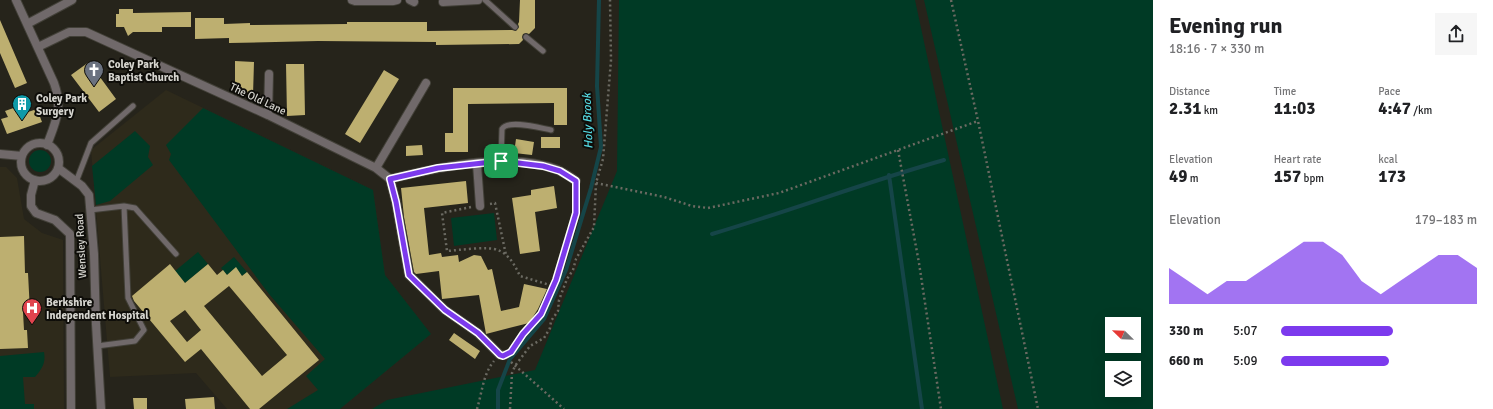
<!DOCTYPE html>
<html lang="en">
<head>
<meta charset="utf-8">
<style>
  :root { --surface:#fff; --page:#f6f6f6; --text:#202124; --muted:#757577; --accent:#7c3aed }
  body { margin:0; font-family:Signika,sans-serif; background:var(--page); color:var(--text); height:100vh; display:flex; flex-direction:column; font-size:15px; white-space:nowrap }
  * { box-sizing:border-box; margin:0 }
  p { font-size:13px; color:var(--muted) }
  .icon { flex:none; width:22px; height:22px; fill:none; stroke:currentColor; stroke-width:2; stroke-linecap:round; stroke-linejoin:round }
  .map { position:relative; flex:1; overflow:hidden }
  .drawer { display:flex; flex-direction:column; background:var(--surface); width:340px }
  .drawer>* { flex:none }
  .needle { width:26px; rotate:293deg }
  .buttons { position:absolute; left:1105px; top:317px; display:grid; gap:8px }
  .buttons a { display:grid; place-items:center; width:36px; height:36px; border-radius:0px; background:var(--surface); box-shadow:0 4px 16px #0002; font-size:20px }
  .pin { position:absolute; display:grid; place-items:center; width:34px; height:34px; color:#fff; margin:-17px; border-radius:8px; box-shadow:0 2px 6px #0006 }
  .round { display:grid; place-items:center; flex:none; width:42px; height:42px; border-radius:0px; background:var(--page) }
  .headline { display:flex; align-items:center; justify-content:space-between; height:68px; padding:0 16px }
  h1 { font-size:22px; font-weight:700; line-height:30px }
  .stats { display:grid; grid-template-columns:repeat(3,1fr); gap:6px; height:68px; padding:4px 16px }
  .stats div { display:grid; align-content:center }
  .stats b { font-size:17px; font-weight:700 }
  .stats small { font-size:11px; font-weight:400 }
  .stats p { font-size:11px }
  .chart { height:112px; padding:8px 16px }
  .chart p { display:flex; justify-content:space-between }
  .chart svg { width:100%; height:72px; margin-top:4px; fill:var(--accent); opacity:.7 }
  ul { padding:0 16px; list-style:none; font-size:13px }
  li { display:grid; grid-template-columns:64px 48px 1fr; align-items:center; height:30px }
  li i { height:10px; border-radius:5px; background:var(--accent) }
  main { display:flex; flex:1; min-height:0 }
  .map>svg:first-child { display:block }
</style>
</head>
<body>
<main>
<div class="map">
<svg width="1153" height="409" viewBox="0 0 1153 409">
  <rect width="100%" height="100%" fill="#26241b"/>
  <path fill="#2e2a1b" d="M166,90L373,190L385,275L431,334L340,409H227L196,373L110,377L91,150Z
    M0,167H6L17,178L24,219L42,233L63,240L64,409H0Z"/>
  <path fill="#003a25" fill-rule="evenodd" d="M619,0H915L1003,409H372L387,400L535,370L617,171Z
    M924,0H1153V409H1018ZM1112,324H1134V346H1112ZM1112,368H1134V390H1112Z
    M203,108L373,190L385,275L431,334L340,409H287L318,390L306,376L325,359L269,294L169,160L171,154L166,145Z
    M135,131L150,146L148,157L153,165L110,201L96,205L92,166Z
    M29 161a11 11 0 1 1 22 0a11 11 0 1 1-22 0Z
    M494,213L497,240L454,246L451,218Z
    M198,252L208,264L185,283L175,271Z
    M234,257L247,272L242,276L236,268L227,275L221,268Z
    M44,352C46,363 42,369 35,377H23L25,404H34V409H0V356Z"/>
  <g fill="none" stroke-linecap="round" stroke-linejoin="round">
    <path stroke="#154548" stroke-width="4" d="M889,175L922,409
      M712,234C790,211 866,182 944,160
      M498,409V390L510,359L544,319L566,270L591,188L601,147L597,86L599,0"/>
  </g>
  <path fill="#bdaf70" fill-rule="evenodd" d="M520,0H535V28L529,34L526,33L523,34L522,37L523,40L519,44L436,45V42L318,41L229,43V38L195,39V18H224V24L250,23V25L347,24V22H427V31L512,30L516,31L519,27L518,24L519,22Z
    M119,9H133V13L191,12V27H162V32H133L128,36L124,27H116V14H119Z
    M0,20L27,83L15,88L0,53Z
    M235,61L254,62L253,95L235,94Z
    M89,62L116,99L99,112L71,75Z
    M286,64H304L305,115L287,116Z
    M384,70L399,79L360,143L345,134Z
    M453,88H567V125H554V103L468,104V152H445V133H453Z
    M22,105L25,113L37,109L42,122L7,134L1,119L8,117L5,111Z
    M541,137H560V148H541Z
    M516,139L534,142L532,155L514,153Z
    M422,145L423,155L406,156V146Z
    M466,181L468,203L424,208L429,255L441,253L442,257L458,255L459,262L474,255L481,256L488,270L492,269L501,311L519,307L524,284L547,289L538,309L529,323L486,334L479,295L442,299L439,271L416,274L414,272L404,217L401,188Z
    M554,186L557,208L535,212L540,251L520,254L512,198L531,195V190Z
    M24,236L25,273H28L30,312H23L24,330H27L28,348L0,349V237Z
    M170,264L185,283L208,264L217,275L223,270L227,275L236,267L242,276L247,272L319,360L259,409H250L201,349L185,362L134,301L132,296ZM229,286L287,355L262,376L204,306ZM185,310L201,330L187,342L170,321Z
    M454,333L480,351L475,359L449,340Z
    M214,397L215,409H186L185,399Z
    M133,398H147V409H134Z"/>
  <g fill="none" stroke-linecap="round" stroke-linejoin="round">
    <g stroke="#424038" stroke-width="7">
      <path id="lane" d="M485,0L515,27
        M526,37L543,51
        M501,161L502,129C508,119 540,128 551,130
        M76,182L91,143L133,106
        M124,206L135,208L176,254
        M90,210L124,206L128,298L144,330L135,341L97,346"/>
    </g>
    <g stroke="#424038" stroke-width="10">
      <path id="street" d="M16,0L54,83C63,108 56,121 47,145
        M352,0L355,1H393L397,0
        M410,0L414,2
        M443,2L478,0
        M27,24L72,0
        M38,47L69,32H86L268,115L376,168L426,83
        M268,115L269,74
        M21 162a19 19 0 1 1 38 0a19 19 0 1 1-38 0Z
        M0,154L22,156
        M477,164L480,206
        M58,168L82,186L89,195L94,254L96,324L101,409
        M376,168L390,179L396,202L409,275L445,310L478,333L500,355H505
        M390,179C440,167 508,151 558,170C564,173 571,177 576,181
        M35,180L31,195V206L36,213L55,220L70,234L71,409"/>
    </g>
    <path stroke="#6b6a62" stroke-width="2.5" stroke-dasharray="2 3" stroke-linecap="butt" d="M951,0L978,121L1038,409
      M898,150L919,263L941,409
      M596,183L664,197L692,206L708,208L779,193L978,121
      M490,204L495,203L506,255
      M471,207L442,213L447,251C459,250 489,246 498,250C510,255 515,266 520,276L553,286
      M512,350L523,334L541,314L555,280L576,213V189
      M511,362L564,409
      M477,409C482,393 483,374 494,361
      M510,409L512,373L515,366L530,346L544,338L550,328L551,321L558,311L559,300L567,279L573,270L576,259L594,227L596,183L603,159L611,60L610,0"/>
    <use href="#lane" stroke="#70696a" stroke-width="5"/>
    <use href="#street" stroke="#70696a" stroke-width="8"/>
  </g>
  <g fill="none" stroke-linecap="round" stroke-linejoin="round">
    <g stroke="#fff" stroke-width="8">
      <path id="route" d="M501,161L543,166L560,171L576,181V213L556,280L541,314L523,334L511,352L503,356L500,355L478,333L445,310L409,275L396,202L390,179L438,168Z"/>
    </g>
    <use href="#route" stroke="#7c3aed" stroke-width="5"/>
  </g>
  <defs>
    <g id="church-pin" transform="scale(1)"><path d="M0 17L-7.5 6A9.5 9.5 0 1 1 7.5 6Z" fill="#6b7280" stroke="#0e0d09"/><path d="M-1.2-6h2.4v3.5h3.3v2.4h-3.3V6h-2.4V-.1h-3.3v-2.4h3.3Z" fill="#fff"/></g>
    <g id="building-pin" transform="scale(1)"><path d="M0 17L-7.5 6A9.5 9.5 0 1 1 7.5 6Z" fill="#0f9aa8" stroke="#0e0d09"/><path d="M-4-6H4V6H1V3H-1V6H-4ZM-2.5-4.3h1.7v1.8h-1.7ZM.8-4.3h1.7v1.8H.8ZM-2.5-1h1.7V.8h-1.7ZM.8-1h1.7V.8H.8Z" fill="#fff"/></g>
    <g id="hospital-pin" transform="scale(1)"><path d="M0 17L-7.5 6A9.5 9.5 0 1 1 7.5 6Z" fill="#e0444e" stroke="#0e0d09"/><path d="M-5-5h3v3.5h4V-5h3V5h-3V1.5h-4V5h-3Z" fill="#fff"/></g>
  </defs>
  <g fill-rule="evenodd">
    <use href="#church-pin" x="94" y="70"/>
    <use href="#building-pin" x="22" y="104"/>
    <use href="#hospital-pin" x="32" y="308"/>
  </g>
  <g text-anchor="middle" dominant-baseline="central" stroke-width="4" stroke-linejoin="round" paint-order="stroke">
    <g font-size="11" font-weight="bold" fill="#d6d5cf" stroke="#0e0d09" text-anchor="start">
      <text x="108" y="64">Coley Park<tspan x="108" dy="13">Baptist Church</tspan></text>
      <text x="36" y="98">Coley Park<tspan x="36" dy="13">Surgery</tspan></text>
      <text x="46" y="302">Berkshire<tspan x="46" dy="13">Independent Hospital</tspan></text>
    </g>
    <g font-size="11" fill="#d6d5cf" stroke="#0e0d09">
      <text transform="translate(258 99) rotate(25)">The Old Lane</text>
      <text transform="translate(81 246) rotate(-93)">Wensley Road</text>
    </g>
    <g font-size="12" font-style="italic" fill="#54d7df" stroke="#0e0d09">
      <text transform="translate(588 121) rotate(-92)">Holy Brook</text>
    </g>
  </g>
</svg>
<div class="buttons">
<a><svg class="needle" viewBox="-14 -14 28 28"><path d="M0-13l5 13h-10z" fill="#e53935"/><path d="M0 13l5-13h-10z" fill="#757577"/></svg></a>
<a><svg class="icon" aria-label="layers" viewBox="0 0 24 24"><path d="M12 4l9 5-9 5-9-5zM3 14l9 5 9-5"/></svg></a>
</div>
<div class="pin" style="left:501px;top:161px;background:#1e9e55"><svg class="icon" aria-label="arrive" viewBox="0 0 24 24"><path d="M6 21V4h12l-3 4 3 4H6"/></svg></div>
</div>
<section class="drawer">
<div class="headline"><div><h1>Evening run</h1><p>18:16 · 7 × 330 m</p></div><a class="round"><svg class="icon" aria-label="share" viewBox="0 0 24 24"><path d="M12 15V3M7 8l5-5 5 5M5 13v7h14v-7"/></svg></a></div>
<div class="stats">
<div><p>Distance</p><b>2.31<small> km</small></b></div>
<div><p>Time</p><b>11:03</b></div>
<div><p>Pace</p><b>4:47<small> /km</small></b></div>
</div>
<div class="stats">
<div><p>Elevation</p><b>49<small> m</small></b></div>
<div><p>Heart rate</p><b>157<small> bpm</small></b></div>
<div><p>kcal</p><b>173</b></div>
</div>
<div class="chart"><p><span>Elevation</span>179–183 m</p>
<svg viewBox="0 0 160 44" preserveAspectRatio="none"><path d="M0 44V22L10 30L20 38L30 30L40 30L50 22L60 14L70 6L80 6L90 14L100 30L110 38L120 30L130 22L140 14L150 14L160 22V44z"/></svg>
</div>
<ul>
<li><b>330 m</b>5:07<i style="width:57%"></i></li>
<li><b>660 m</b>5:09<i style="width:55%"></i></li>
</ul>
</section>
</main>
</body>
</html>
